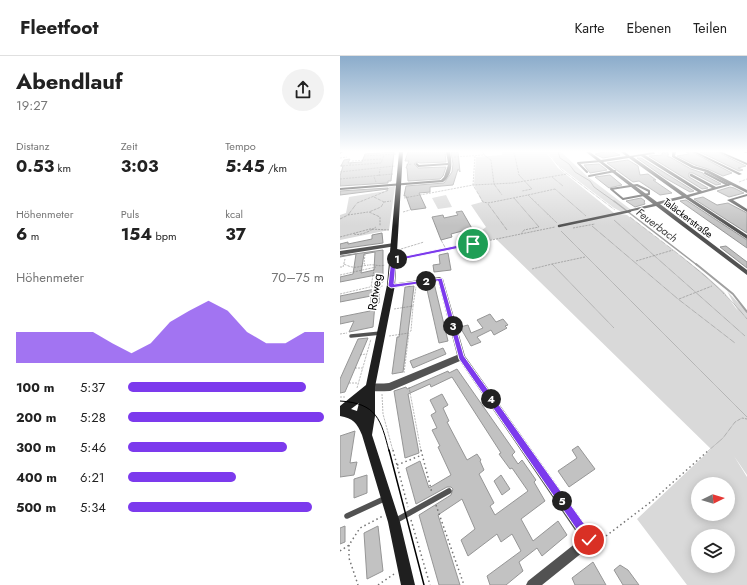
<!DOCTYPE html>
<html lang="de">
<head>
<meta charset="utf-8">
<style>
  :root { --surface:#fff; --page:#f2f2f2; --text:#222; --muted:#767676; --line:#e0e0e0; --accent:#7c3aed }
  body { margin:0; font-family:Jost,sans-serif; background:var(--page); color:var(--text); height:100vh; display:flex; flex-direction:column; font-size:15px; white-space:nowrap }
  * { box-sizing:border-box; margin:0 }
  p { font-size:13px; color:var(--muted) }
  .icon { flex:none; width:22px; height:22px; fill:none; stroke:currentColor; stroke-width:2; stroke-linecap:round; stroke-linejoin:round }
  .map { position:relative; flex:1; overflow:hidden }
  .drawer { display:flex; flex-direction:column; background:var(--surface); width:340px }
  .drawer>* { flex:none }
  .needle { width:26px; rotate:85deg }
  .controls { position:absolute; left:351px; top:421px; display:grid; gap:8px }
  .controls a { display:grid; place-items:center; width:44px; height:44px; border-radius:50%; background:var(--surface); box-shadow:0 2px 10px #0003; font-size:20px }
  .pin { position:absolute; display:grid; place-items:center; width:34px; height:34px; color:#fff; margin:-17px; border:2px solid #fff; border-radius:50%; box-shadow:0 1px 4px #0007 }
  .km { position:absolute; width:20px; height:20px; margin:-10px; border-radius:50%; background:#222; color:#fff; font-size:11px; line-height:20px; text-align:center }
  .round { display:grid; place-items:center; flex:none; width:42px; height:42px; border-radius:21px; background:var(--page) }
  .summary { display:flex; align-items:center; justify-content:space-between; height:68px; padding:0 16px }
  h1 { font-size:22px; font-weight:700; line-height:30px }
  .stats { display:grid; grid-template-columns:repeat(3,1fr); gap:6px; height:68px; padding:4px 16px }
  .stats div { display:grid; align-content:center }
  .stats b { font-size:17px; font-weight:700 }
  .stats small { font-size:11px; font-weight:400 }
  .stats p { font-size:11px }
  .chart { height:112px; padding:8px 16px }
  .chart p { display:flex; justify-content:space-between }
  .chart svg { width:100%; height:72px; margin-top:4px; fill:var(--accent); opacity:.7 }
  ul { padding:0 16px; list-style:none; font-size:13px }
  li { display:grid; grid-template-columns:64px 48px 1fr; align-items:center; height:30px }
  li i { height:10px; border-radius:5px; background:var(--accent) }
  header { display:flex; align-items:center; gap:24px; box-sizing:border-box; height:56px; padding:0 20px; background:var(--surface); border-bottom:1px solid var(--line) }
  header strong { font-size:19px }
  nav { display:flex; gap:22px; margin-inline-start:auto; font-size:14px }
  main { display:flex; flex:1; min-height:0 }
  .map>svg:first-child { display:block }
</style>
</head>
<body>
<header>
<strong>Fleetfoot</strong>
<nav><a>Karte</a><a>Ebenen</a><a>Teilen</a></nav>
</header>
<main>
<section class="drawer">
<div class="summary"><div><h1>Abendlauf</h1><p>19:27</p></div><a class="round"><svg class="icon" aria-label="share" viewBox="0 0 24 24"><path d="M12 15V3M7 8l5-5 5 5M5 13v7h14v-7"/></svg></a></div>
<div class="stats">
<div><p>Distanz</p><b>0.53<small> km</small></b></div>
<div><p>Zeit</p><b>3:03</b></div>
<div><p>Tempo</p><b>5:45<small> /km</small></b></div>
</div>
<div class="stats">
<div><p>Höhenmeter</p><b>6<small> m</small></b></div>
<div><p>Puls</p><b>154<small> bpm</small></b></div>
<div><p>kcal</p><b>37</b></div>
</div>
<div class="chart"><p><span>Höhenmeter</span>70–75 m</p>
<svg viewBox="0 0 160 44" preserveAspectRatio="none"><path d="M0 44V25L10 25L20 25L30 25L40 25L50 32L60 38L70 32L80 19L90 12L100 6L110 12L120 25L130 32L140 32L150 25L160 25V44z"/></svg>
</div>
<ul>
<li><b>100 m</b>5:37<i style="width:91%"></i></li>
<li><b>200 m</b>5:28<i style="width:100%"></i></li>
<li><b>300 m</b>5:46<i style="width:81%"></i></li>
<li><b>400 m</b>6:21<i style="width:55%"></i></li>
<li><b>500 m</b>5:34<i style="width:94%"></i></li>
</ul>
</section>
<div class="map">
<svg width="407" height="529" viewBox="0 0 407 529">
  <rect width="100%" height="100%" fill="#fff"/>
  <path fill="#d9d9d9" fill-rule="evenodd" d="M162,96H206L218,112L274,157L287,159L364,218L384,236L398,255L387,235L407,256V419L394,400L407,421V529H347L297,463L371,393L156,183L134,187L132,182L146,171L131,149L142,146L134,129L136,101L162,99ZM358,428H388V458H358ZM358,480H388V510H358Z
    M208,96H221L248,121L290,153L282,156L274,152L220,111Z
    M55,130L49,174L0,184V159L6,157L9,141L45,135L49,131Z
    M106,139L112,151L98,153L92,142Z"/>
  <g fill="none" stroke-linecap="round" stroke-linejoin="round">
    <path stroke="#a0a0a0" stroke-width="1" d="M218,96L220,102L229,108L235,116L250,125L254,131L275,146"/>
    <path stroke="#a0a0a0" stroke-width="1.5" d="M274,145L357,209"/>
    <path stroke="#a0a0a0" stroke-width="2" d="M356,208L393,238L407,256"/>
  </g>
  <path fill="#c2c2c2" stroke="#969696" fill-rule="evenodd" d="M54,96L51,125H48V127L0,130V120L3,110H1L4,104L10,103L8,107L22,106L25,98Z
    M68,96H105L106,106L80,107L77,106L74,108L78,112L106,111L103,120L100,123L68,125L67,112H66L69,105H65Z
    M111,96H118L120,116L118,113L113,129L90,131V136L79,137L86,152L71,154L66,140H64L66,130L104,127L112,116L113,108Z
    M265,96H273L280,99L263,102L255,98Z
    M323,96H328V101H330L351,113L363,117L364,119L381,128L376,129L353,117H349V121L368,132L362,133L309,100L322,99Z
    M346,96H352L392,117L383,120L368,113L355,109L337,100L349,98Z
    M360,96H377L406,110L398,112L403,114L399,115Z
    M297,102H301L354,135L350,136L325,122Z
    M288,104L298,110L300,119L308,118L316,124H313L332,137L320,139L299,125L293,126L267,107Z
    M259,108L267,114L250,117L244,109Z
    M270,119L282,129L269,132L255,121Z
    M390,131L394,132L404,137L389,141L377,135Z
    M48,132V133L0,139V135Z
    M363,141L377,149L388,147L407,157V177L354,143Z
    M301,142L305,145L304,146L305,148L295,151L286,145Z
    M346,144L407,184V192L340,145Z
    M122,155L134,176L128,178L126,174L111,178L112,181L101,184L92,161L103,159L104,162L118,159L116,156Z
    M42,177L43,187L0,193V188L8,186V188L32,183V179Z
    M386,190L407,206V212L380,191Z
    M43,194V226H40L39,247L35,248L33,271L9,276L14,265L0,268V261L30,255L31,240L0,246V240L35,233L36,219L0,226V221L13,218L16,198L0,201V200ZM35,196L34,214L21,217L24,198Z
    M108,197L111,214L94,216L93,209L100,208L99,199Z
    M94,227L108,285L99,287L86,229Z
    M74,230L63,316L52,318L57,281H59L65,231Z
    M150,258L156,266L163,263L168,269L165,270L167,272L154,279L151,274L137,281L141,286L131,290L120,271L128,269L131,277L143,272L137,264Z
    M28,282L5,336L0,337V323L18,283Z
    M103,292L106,298L73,312L70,305Z
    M117,313L175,396L172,399L178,408L182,404L196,424L194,426L205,445L181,463L193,485L218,465L227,479L202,500L197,492L179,506L183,515L166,529H150L147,520L181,495L172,478L161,486L157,478L128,500L121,484L135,473L122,443L98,459L120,529H99L79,459L111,439L113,433L111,431H107L76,448L66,412L80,405L89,432L111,419L98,391L100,390L92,374L97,372L91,359L96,356L90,344L102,338L108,349L103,352L109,365L107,366L127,404L137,398L141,404L140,405L144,414L139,418L154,447L150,450L155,459L188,435L172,412L170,413L159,398L161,397L112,321L91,331L90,328L68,338L79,397L65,402L54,335L66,331L67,333L108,315L109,317Z
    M15,375L10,407L17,406L14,419L0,421V380Z
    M238,390L255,413L229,431L218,415L237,402L232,394Z
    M27,419V437L14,442V423Z
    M161,419L170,433L162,439L154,425Z
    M5,470V486L0,488V472Z
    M38,470L43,515L27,523L24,477Z
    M253,506L266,529H235L232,522Z
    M280,509L288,514L299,529H283L274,514Z"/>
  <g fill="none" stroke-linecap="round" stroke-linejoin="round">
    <path stroke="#747474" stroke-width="1" stroke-dasharray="0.5 1" stroke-linecap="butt" d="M174,96L179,119L192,133L182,135
      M207,96L222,114L275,154
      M318,97L329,98
      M144,99L151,104L154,128L162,139
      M24,100L56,98
      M135,100L133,129L143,146L148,147L188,139L217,167
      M114,101L144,99L143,96
      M0,102L7,101
      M10,109L12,105L42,103
      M66,109L72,108
      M0,110L41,107L44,99
      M0,116L55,110
      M39,120L40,113
      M34,121L36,126
      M212,121L223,130
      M0,123L53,118
      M399,126L407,123
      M188,139L215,133L246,160
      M34,141L44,146L41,151L29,156L40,161V170
      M64,142L133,129L173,127L227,118
      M174,142L199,171L184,174L181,178
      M44,146L51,145
      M148,148L167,174
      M63,156L70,154
      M8,159L17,147L49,134
      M290,161C331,193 374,222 407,263
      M0,163L8,159L28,156
      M274,164L405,280
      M252,170L338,243L395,287
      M233,172L255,168
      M221,175L407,361
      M14,178C21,180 30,175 36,171
      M0,181L30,173L49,174
      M101,184L106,193
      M61,193L84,186
      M25,198L24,208H26
      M245,201L212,208L274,272
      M59,203L215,171
      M296,205L333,194
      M4,208C16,214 18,210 29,209C35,208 39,211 45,209
      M0,211H3L5,203
      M34,213L31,231L43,230
      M192,213L212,208
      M0,219L36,211
      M0,238L30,231
      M339,243L372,230
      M73,250L76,231
      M54,253L73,250L71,275L69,276
      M0,278L7,277
      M49,280L69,277L64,317
      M20,299L26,298
      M15,312H22
      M9,327H18
      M69,331L81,395
      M17,332L31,283
      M42,338L43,358L53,395
      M0,341H5
      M368,395L383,382L395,366L402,362L407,363"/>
    <path stroke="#747474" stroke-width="1.5" stroke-dasharray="1.5 3" stroke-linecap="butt" d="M53,394L68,451
      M81,394L92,437
      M57,409L82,399
      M96,449L124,529
      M71,464L90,529
      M258,483H262L312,445L369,394
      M9,489V502L18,529
      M0,495L9,489L20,472L43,460
      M38,529L54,518"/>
    <path stroke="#525252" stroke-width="2" d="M247,116L238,107L261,105
      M365,117L388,129
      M249,120L275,115
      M297,129L309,135V138L283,143L271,133Z"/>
    <path stroke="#525252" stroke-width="2.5" d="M219,170L290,155"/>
    <path stroke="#525252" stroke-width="3.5" d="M11,280L41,277"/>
    <path stroke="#525252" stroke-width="5.5" d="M7,460L46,442
      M55,465L109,435"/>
    <path fill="#525252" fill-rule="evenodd" d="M0,96H3L0,98Z
      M106,96H110C112,106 113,119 103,126L0,134V132L101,124L104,121L108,109L78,111L75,108L77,107L79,109L108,107Z
      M246,96H250L261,104L286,100L281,96H285L290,100L314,96L315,98L305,99L362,135L372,132L350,120V118H352L376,131L388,128L366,116L352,112L332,101V96H336L335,100L354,110L368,114L407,134V137L391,129L349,141L407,179V183L345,142L320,148L407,214V219L316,150L288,156V154L313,148ZM301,100L358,136L347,139L293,101ZM289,102L342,140L317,146L263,106Z
      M353,96H357L402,118L399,119Z
      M378,96H382L407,107V109Z
      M404,96H407V97H405Z
      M407,138V140L393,144L407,153V156L387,144Z
      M54,187L56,188V190L0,199V195Z
      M100,221L103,223L125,300L253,480L255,484L253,488L202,529H186L188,525L241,483L120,305L50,335C42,335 35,336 27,334L26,331L27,328C33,327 43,328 49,327L117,299L98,225L51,232L48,230L51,228Z"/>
    <path fill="#1f1f1f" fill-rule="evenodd" d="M59,96H63L55,229L35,331V360L32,379L60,466L75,529H61L48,466L22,379C17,367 13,362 0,360V350L26,329L47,229ZM19,347L17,355L11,353Z"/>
    <path stroke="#000" stroke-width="1" d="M0,345C37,347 41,364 49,395"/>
    <path stroke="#000" stroke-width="1.5" d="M49,394L84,529"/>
  </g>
  <linearGradient id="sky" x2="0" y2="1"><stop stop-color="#8baccb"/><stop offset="0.56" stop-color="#fff"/><stop offset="1" stop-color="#fff" stop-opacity="0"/></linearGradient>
  <rect width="407" height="170" fill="url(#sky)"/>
  <path fill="#7c3aed" stroke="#fff" d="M133,186L135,187V189L56,205L54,228L102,222L124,300L253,480L255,484L253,487L249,489L246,487L119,303L98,225L51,232L48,230L51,203Z"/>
  <g text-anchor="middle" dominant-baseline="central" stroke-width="3" stroke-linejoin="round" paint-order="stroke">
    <g font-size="10" fill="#000" stroke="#fff">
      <text transform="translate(348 162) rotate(37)">Taläckerstraße</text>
    </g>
    <g font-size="11" font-style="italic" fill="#414141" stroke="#fff">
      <text transform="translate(317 169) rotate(37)">Feuerbach</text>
    </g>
    <g font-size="12" fill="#000" stroke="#fff">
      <text transform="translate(35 236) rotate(-81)">Rotweg</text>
    </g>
  </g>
</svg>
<div class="controls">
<a><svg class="needle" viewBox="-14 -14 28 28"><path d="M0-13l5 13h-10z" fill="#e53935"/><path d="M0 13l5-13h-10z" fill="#767676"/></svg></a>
<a><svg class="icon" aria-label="layers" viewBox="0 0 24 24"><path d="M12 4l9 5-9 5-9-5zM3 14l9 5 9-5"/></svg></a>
</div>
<div class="pin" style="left:133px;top:188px;background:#1e9e55"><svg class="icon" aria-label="arrive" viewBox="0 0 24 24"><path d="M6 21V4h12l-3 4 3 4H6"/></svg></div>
<div class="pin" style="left:249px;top:484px;background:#d93025"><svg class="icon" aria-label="check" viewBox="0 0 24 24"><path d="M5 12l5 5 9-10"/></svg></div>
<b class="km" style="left:57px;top:203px">1</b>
<b class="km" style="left:86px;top:225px">2</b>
<b class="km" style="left:113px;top:270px">3</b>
<b class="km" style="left:151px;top:343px">4</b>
<b class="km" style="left:222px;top:445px">5</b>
</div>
</main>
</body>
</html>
